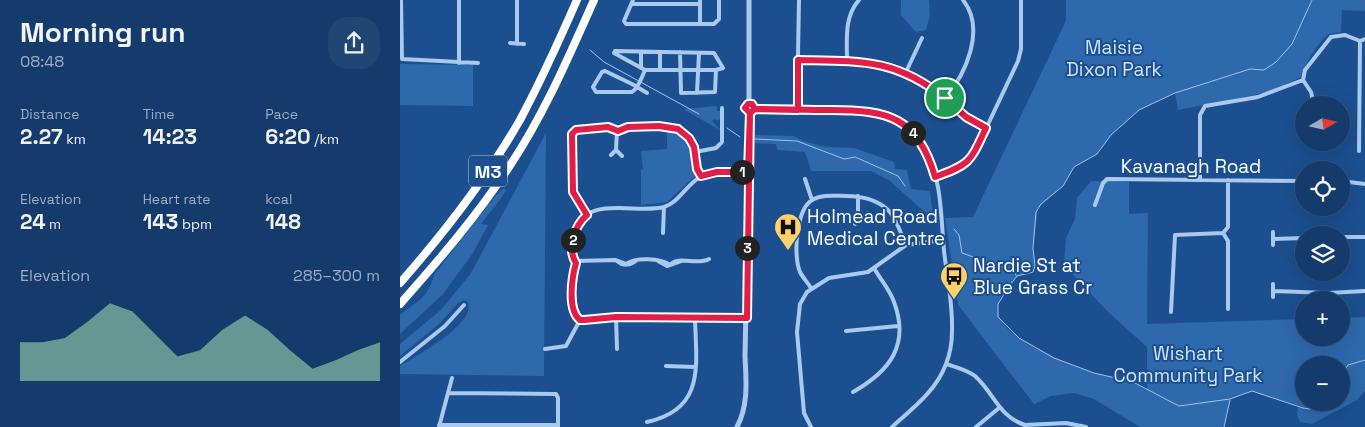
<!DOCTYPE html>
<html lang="en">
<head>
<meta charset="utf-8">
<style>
  :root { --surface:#143b6b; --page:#214673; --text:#f1f3f6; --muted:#9dadc1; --line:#33557e; --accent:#8abfa5 }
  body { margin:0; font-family:"Space Grotesk",sans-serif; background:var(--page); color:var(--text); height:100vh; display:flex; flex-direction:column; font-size:19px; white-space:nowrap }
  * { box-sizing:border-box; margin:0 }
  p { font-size:16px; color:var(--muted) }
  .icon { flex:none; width:28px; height:28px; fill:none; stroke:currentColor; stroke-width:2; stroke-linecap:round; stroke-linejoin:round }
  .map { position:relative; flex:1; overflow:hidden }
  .sheet { display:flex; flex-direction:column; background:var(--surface); width:400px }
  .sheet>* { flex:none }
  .needle { width:32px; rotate:81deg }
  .buttons { position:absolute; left:895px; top:96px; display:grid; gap:10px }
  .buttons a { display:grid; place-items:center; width:55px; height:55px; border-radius:50%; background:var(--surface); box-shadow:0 5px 20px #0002,0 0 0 1px var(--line); font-size:25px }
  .pin { position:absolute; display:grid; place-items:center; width:42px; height:42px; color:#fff; margin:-21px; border:2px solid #fff; border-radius:50%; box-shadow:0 1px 5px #0007 }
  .km { position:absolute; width:25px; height:25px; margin:-12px; border-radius:50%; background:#222; color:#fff; font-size:14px; line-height:25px; text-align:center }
  .round { display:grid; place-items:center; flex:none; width:52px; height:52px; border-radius:20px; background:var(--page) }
  .summary { display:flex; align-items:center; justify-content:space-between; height:85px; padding:0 20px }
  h1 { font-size:28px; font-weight:700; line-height:38px }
  .figures { display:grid; grid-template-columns:repeat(3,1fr); gap:8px; height:85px; padding:5px 20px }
  .figures div { display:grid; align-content:center }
  .figures b { font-size:21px; font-weight:700 }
  .figures small { font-size:14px; font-weight:400 }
  .figures p { font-size:14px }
  .chart { height:140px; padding:10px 20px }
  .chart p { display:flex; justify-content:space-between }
  .chart svg { width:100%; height:90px; margin-top:5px; fill:var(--accent); opacity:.7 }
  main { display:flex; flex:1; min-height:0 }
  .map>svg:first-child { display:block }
</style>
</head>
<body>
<main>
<section class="sheet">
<div class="summary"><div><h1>Morning run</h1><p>08:48</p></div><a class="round"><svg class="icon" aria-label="share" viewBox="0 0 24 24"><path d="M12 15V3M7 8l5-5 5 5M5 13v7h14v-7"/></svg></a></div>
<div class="figures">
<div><p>Distance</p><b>2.27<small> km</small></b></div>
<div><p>Time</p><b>14:23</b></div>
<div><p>Pace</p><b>6:20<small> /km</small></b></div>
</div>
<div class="figures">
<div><p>Elevation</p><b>24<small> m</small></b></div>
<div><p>Heart rate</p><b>143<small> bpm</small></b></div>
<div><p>kcal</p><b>148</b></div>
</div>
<div class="chart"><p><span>Elevation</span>285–300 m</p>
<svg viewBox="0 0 160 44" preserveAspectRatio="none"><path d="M0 44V25L10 25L20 23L30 15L40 6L50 10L60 21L70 32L80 29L90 19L100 12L110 19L120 29L130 38L140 34L150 29L160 25V44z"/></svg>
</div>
</section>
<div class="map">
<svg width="965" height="427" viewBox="0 0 965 427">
  <rect width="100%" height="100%" fill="#1b4f8f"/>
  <path fill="#2e69ad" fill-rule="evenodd" d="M501,0H529L530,15L526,30L516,32L501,15Z
    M666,0H965V11L942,10L941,32C937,33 933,33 929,34C920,39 903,67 901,77L869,92L778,110L775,93L739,110L711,135L697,154L674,167L663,186L638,208L633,248L635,266L629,274L617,276C609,286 596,299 598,312C600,338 671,365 693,373C706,377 721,377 734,383C738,385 743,388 747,390V347L707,311L664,265L666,238L675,219L677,198L691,181L729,182V214L748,213L747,324L904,319V338H941V318L965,317V391L957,400L912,424L900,422L897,415L898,406L852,391L830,399L824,427H740L694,399L674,393L651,396L634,404L558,305L545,218L573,217L663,27L666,20ZM904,365H941V402L929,403L922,410L905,408L924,403L904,402Z
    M0,64L73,65V106L0,105Z
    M317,106V111H320V119L317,121L314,119L312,121L320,130L283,109Z
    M267,128C289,135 295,154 295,176L267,202L241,205V170L243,169L241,151L267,149Z
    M146,133L144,376L0,374V366C16,356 76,324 68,302L64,300L58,303L39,324L0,356V344L42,309L71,273Z
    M355,135L393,136L406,142L427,147L454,148L494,162L495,169L507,170L511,189L530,191L533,216H529L490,181L471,171H411L405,152L377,150L376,144L355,143Z
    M104,188L106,190C98,204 90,211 81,224L88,225L73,253L43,294L0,334V315C18,300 27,300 34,275L96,195Z"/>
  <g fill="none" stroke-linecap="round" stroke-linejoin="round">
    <path stroke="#9cc4f0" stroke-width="1" d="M912,0L892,44L876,62L864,70L850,69L775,93L739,110L711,135L697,154L674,167L663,186L641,204L636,212L633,248L635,266L633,272L617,276L610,285L598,304V317L619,338L654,358L694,373L733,382L779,406L830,399L852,391L903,408L910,409L924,402
      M190,50L204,62L299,114
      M327,128L340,137
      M355,139L397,141L444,159L455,157L498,176L505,186
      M554,229L559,235L562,253L613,271L616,275
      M941,376L948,365L965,360
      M824,427L830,400"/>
    <path stroke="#a9c9ee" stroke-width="4" d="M1,0L2,59L78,63
      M233,0L224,21L226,24H314L319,19V0
      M300,0V24
      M232,4H300
      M110,43L124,44
      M117,44V0
      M215,51L314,53L323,68L316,70H245L214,53Z
      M241,52V68
      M260,52V70
      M280,52L281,93L315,92L316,70
      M398,60C441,60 487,57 525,82C547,97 562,117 586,128
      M447,61C447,39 444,17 459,0
      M59,63V0
      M245,70C242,77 238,89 232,92H196L193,87L202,72L205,71L234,85L247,93
      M506,72L522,38
      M903,80L911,92L914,105
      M297,93L299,53
      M545,98C566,74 586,29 563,0
      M355,109L477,112C498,119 515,131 526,151C542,180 541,219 544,251C547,277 553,304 552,331C552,342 550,354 546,364C536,391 513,408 492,427
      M397,110L399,0
      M216,150L217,130
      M959,151L960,41
      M295,152L316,148L322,142V108
      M211,155L216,150L222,156
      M535,177L561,168L573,156L618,61L621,49V0
      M405,179L412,200
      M800,180V115L805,106L858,97L903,80L905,70L931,37L945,35L960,41L965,39
      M941,181L965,184
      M695,205L703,183L707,179L904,181
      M187,215L173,192V134C178,125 208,126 217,130C225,125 238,127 247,126C269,125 292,129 296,154C297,161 296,171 300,177
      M455,224L458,217V196
      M873,232V245
      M263,233L264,207
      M823,233L828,241V309
      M941,237H965
      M874,239L904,238
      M176,261L215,260L226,264C236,257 260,258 270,265C279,255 297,266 309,259
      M217,261C224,267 230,265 237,260
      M258,261L267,266L281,261
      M173,271L177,259L173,253
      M873,284V297
      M411,288C408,283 403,278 400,272C393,256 396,210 412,200C422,194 436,196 446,196C462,196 477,199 489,211C497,220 501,234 506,245
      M874,291L928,293L965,291
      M771,312L775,235L823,233L828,227V180
      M216,317L217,349
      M347,318L216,317L180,320L174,313L173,308L172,267L176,261C171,255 172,244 174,236C183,192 235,215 264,207C280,202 287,183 302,176C315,169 334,172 348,172
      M446,331L498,326
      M145,349L166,346L180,320
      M0,362L45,326L64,305
      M546,364C556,367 567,370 575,376C594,393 599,417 625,425L666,423L686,427
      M266,366L295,367
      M453,392C490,371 510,345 494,302C490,290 480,279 474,268
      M48,393L156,394L158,398V427
      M247,422C306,409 296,365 295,317
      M39,425H158
      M39,427L52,378
      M411,427L404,413L397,332L400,304L407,292L429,278L468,272L506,245L543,240
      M576,427L599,408"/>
    <path stroke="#a9c9ee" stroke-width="5" d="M345.5 108a4.5 4.5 0 1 1 9 0a4.5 4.5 0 1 1-9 0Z
      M349,104V0
      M337,427C349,404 346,380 345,356L350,113"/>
    <path stroke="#fff" stroke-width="8" d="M0,283C45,232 86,179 120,120C141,81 159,41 177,0
      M0,304C39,260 77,216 109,167C144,115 169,56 194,0"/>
  </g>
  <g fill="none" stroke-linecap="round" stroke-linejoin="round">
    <g stroke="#fff" stroke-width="10">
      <path id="route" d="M545,98C495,58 459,61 398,60V110L355,109L350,113L348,172H317L301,176L297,169L294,147L289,138L278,129L259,126L228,127L218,131L208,127L176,130L172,134L173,192L187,215C174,226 167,249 176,263C172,277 167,310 180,320H184L216,317L347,318L350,113L345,108L348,104H352L355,109H358C382,109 406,110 431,110C488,110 518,117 535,177C571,164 570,162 586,128L566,117L545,98"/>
    </g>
    <use href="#route" stroke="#e11d48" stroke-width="6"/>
  </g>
  <defs>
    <g id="hospital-pin" transform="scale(1.4375)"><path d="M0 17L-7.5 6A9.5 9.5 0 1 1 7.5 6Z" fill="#ffd166" stroke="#1b4f8f"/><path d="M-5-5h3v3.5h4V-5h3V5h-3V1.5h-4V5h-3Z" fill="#111"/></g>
    <g id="bus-pin" transform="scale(1.4375)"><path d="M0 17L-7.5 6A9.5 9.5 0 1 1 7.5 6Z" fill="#ffd166" stroke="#1b4f8f"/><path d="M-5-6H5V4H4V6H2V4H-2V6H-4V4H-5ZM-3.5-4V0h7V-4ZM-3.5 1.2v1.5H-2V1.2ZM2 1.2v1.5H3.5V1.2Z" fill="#111"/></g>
  </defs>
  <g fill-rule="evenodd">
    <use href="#hospital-pin" x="388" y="227"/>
    <use href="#bus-pin" x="554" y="276"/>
  </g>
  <g text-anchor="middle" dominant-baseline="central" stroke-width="4" stroke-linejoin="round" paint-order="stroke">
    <rect fill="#1b4f8f" stroke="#bbcadd" stroke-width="1" x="69" y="155.5" width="38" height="31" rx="4"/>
    <g font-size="18" font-weight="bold" fill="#fff">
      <text x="88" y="171">M3</text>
    </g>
    <g font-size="19" fill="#cfe3fa" stroke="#1b4f8f">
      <text x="714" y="47">Maisie<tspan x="714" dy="22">Dixon Park</tspan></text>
      <text x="788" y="353">Wishart<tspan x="788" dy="22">Community Park</tspan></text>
    </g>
    <g font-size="19" fill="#fff" stroke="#1b4f8f">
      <text x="791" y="166">Kavanagh Road</text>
    </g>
    <g font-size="19" fill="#fff" stroke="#1b4f8f" text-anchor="start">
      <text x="407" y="216">Holmead Road<tspan x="407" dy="22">Medical Centre</tspan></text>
      <text x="573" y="265">Nardie St at<tspan x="573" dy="22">Blue Grass Cr</tspan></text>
    </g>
  </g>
</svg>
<div class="buttons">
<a><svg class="needle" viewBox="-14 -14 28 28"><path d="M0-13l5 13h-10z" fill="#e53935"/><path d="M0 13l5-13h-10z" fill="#9dadc1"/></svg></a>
<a><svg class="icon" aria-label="locate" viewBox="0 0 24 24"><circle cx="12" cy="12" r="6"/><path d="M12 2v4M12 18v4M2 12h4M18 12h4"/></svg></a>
<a><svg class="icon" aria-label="layers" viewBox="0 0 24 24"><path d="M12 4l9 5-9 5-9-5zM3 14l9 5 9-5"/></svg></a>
<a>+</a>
<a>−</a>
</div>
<div class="pin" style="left:545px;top:98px;background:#1e9e55"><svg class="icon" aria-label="arrive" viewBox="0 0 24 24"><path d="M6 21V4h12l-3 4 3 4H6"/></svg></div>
<b class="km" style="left:342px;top:172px">1</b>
<b class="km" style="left:173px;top:240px">2</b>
<b class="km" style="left:347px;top:248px">3</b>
<b class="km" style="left:513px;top:133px">4</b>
</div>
</main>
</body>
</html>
